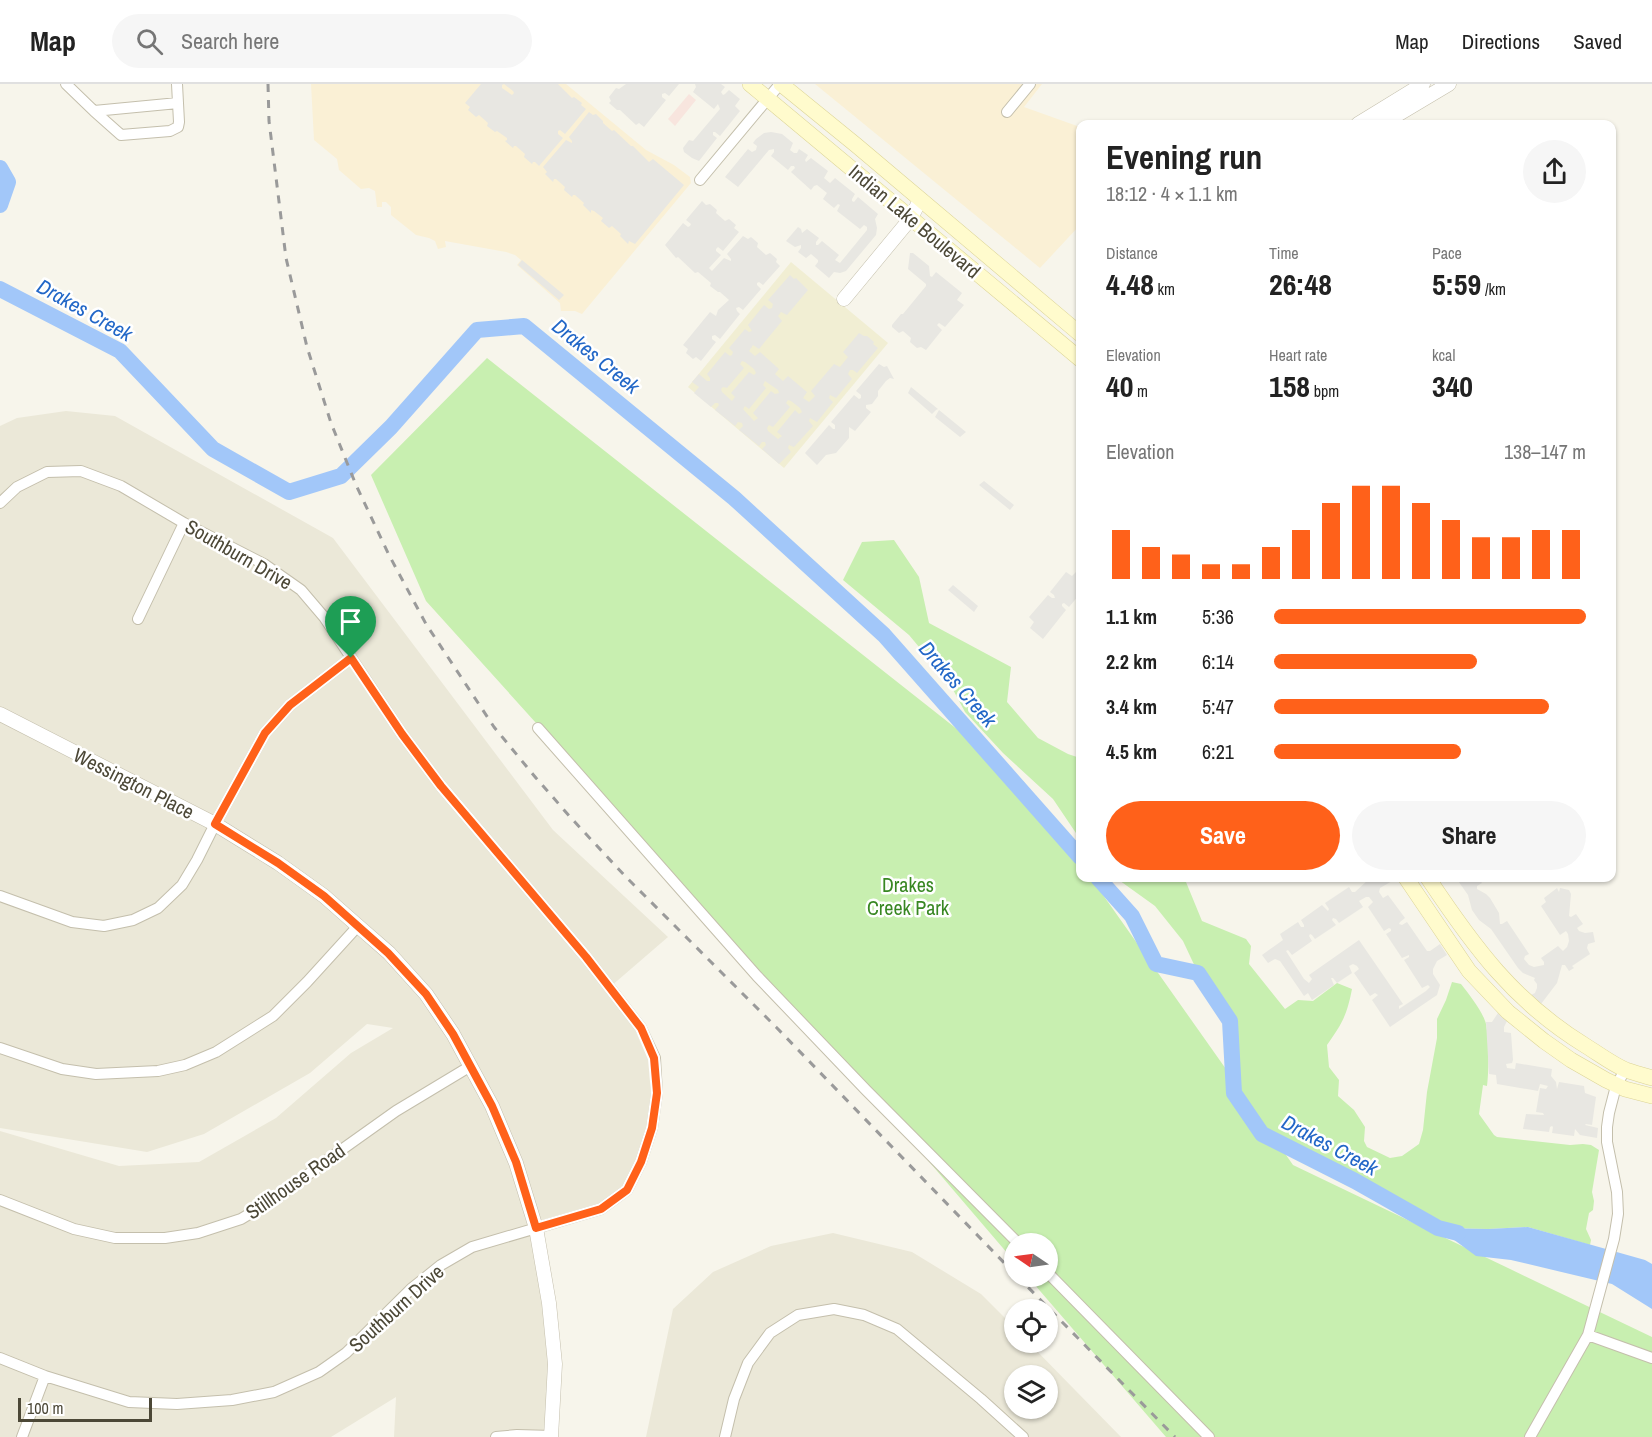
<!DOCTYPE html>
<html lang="en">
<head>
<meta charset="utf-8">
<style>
  :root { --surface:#fff; --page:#f6f6f6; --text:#222; --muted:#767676; --line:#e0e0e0; --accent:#ff611a }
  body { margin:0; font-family:"Archivo Narrow",sans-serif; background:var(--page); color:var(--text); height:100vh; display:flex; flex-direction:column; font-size:22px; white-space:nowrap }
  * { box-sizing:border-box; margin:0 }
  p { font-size:20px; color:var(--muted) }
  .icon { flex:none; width:33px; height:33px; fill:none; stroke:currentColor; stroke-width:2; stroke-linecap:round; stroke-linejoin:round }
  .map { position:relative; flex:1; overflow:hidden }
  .sheet { position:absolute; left:1076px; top:36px; width:540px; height:762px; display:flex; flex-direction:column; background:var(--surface); border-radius:12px; box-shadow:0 2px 4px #0004 }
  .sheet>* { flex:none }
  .needle { width:39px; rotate:283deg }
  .controls { position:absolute; left:1004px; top:1149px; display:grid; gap:12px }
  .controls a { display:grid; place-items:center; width:54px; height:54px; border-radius:50%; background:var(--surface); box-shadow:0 2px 4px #0004; font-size:30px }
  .scale { position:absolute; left:18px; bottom:15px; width:134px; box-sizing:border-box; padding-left:6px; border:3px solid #4c4837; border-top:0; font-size:16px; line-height:21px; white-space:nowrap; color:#4c4837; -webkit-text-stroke:4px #fff; paint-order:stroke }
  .pin { position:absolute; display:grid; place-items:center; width:51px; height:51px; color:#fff; margin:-62px -26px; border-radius:50% 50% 50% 0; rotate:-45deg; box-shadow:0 0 6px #0007 }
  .pin .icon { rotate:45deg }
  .round { display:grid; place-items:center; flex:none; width:63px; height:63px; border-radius:32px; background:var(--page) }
  .overview { display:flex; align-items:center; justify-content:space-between; height:102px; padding:0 30px }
  h1 { font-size:33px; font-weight:700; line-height:45px }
  .figures { display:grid; grid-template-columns:repeat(3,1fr); gap:9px; height:102px; padding:6px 30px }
  .figures div { display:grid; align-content:center }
  .figures b { font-size:30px; font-weight:700 }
  .figures small { font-size:16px; font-weight:400 }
  .figures p { font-size:16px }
  .chart { height:168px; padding:12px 30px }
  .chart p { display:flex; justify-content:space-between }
  .chart svg { width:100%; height:108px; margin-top:6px; stroke:var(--accent); stroke-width:6 }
  .cta { display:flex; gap:12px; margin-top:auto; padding:12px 30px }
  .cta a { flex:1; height:69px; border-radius:36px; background:var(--accent); color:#fff; font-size:24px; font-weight:700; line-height:69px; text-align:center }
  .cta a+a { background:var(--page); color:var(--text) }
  ul { padding:0 30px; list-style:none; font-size:20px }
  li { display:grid; grid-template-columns:96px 72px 1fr; align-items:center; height:45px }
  li i { height:15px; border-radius:8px; background:var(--accent) }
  header { display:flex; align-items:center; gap:36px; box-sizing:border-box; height:84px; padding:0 30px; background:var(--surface); border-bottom:2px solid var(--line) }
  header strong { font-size:28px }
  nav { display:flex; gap:33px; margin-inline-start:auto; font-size:21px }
  .search { width:420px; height:54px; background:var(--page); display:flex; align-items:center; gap:15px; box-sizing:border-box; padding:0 21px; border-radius:33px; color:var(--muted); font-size:22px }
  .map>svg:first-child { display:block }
</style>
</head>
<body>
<header>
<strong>Map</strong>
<div class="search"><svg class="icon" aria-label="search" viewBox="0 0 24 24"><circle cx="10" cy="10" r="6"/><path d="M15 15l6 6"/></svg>Search here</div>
<nav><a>Map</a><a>Directions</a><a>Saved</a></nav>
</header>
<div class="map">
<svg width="1652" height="1353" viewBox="0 0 1652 1353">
  <rect width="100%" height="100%" fill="#f7f5eb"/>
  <path fill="#ebe8d8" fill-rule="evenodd" d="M66,327L115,332L333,454L553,746L668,853L610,903L655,974L652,1044L627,1106L601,1125L536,1144L549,1219L551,1353H394L396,1313L331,1353H0V1047L119,1082L199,1078L276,1034L351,969L393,944L367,940L310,989L204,1050L147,1068L0,1044V342L17,334Z
    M833,1149L912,1168L981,1210L1014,1243V1258L1029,1259L1121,1353H646L673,1225L713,1188L771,1162ZM1014,1292H1047V1324H1014Z"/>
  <path fill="#faf0d5" d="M311,0H566L646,66L674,81L690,93L691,99L582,230L575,227H561L560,219L517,181L521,176L515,171L506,168L445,157L446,163L438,165L435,157L429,154L416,151L391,131V123L386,118H382V123H377L375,107L369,104L361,105L339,86L337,75L314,56Z
    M815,0H1042L1024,23L1080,43V141L1040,184Z"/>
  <path fill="#f1eed3" d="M791,178L888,259L784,384L688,303Z"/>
  <path fill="#f8e5de" d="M689,10L696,16L675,42L668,35Z"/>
  <path fill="#c8efb0" d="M487,274L1024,698L1080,778V794H1091L1233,995L1230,937L1198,889L1183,857L1155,822L1116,794H1183L1186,798L1202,837L1246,855L1251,862L1249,880L1285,925L1298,916L1313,917L1337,899L1352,905C1347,931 1342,940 1327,961L1329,983L1339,996L1338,1012L1354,1026L1365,1043L1364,1057L1367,1063L1390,1074L1402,1072L1419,1060L1423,1046L1427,1008L1437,954V935L1446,916L1452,898L1461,900C1469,910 1483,928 1486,940C1489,955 1489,987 1487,1002L1483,1001L1479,1030L1494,1051L1497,1053L1570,1061L1583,1060L1591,1061L1599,1066L1592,1108L1594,1117L1593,1126L1589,1129L1586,1145L1591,1156L1590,1161L1528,1143L1488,1145L1438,1144L1355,1097L1277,1058L1293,1081L1652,1253V1353H1166L1028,1193L1047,1192V1160H1014V1177L878,1018L426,517L371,391Z
    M894,456L919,493L929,539L1011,583L1007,618L1038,654L1068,670L1080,674V755L1053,715L1003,669L965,628L950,600L909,551L843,496L862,458Z"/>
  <path fill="#e8e7e2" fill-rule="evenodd" d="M481,0H504L502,1V4L512,11L514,9L513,7L504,0H558L572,14L574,13L582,19L581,21L586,25L565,50L560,46L558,47V50L563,54L539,82L535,78H533L532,80L524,73L525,70L516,62H514L513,64L505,57L507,56V54L497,47L495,48L487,42L488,39L479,31L476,33L468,26L470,23L465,19Z
    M626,0H679L669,12L665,9L662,10V13L666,16L644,43L639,39L636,41L620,26H617L609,19L611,17L609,13L616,4L619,5Z
    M695,0H721L725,3L721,8L723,11L725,10L729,6L740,15L735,22L740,27L720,52L715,48H713V51L717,54L699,77L692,74L684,68L683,64L689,56L693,57L720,25L718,20L714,25L693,8L696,3Z
    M589,28L593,31L596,30L603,37V39L612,47L614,46L631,62H633L649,78L653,75L684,101L635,160L629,157L628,160L620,152L621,150L612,142L609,144L601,137L603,134L594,127L591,126V129L583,121L584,119L575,111H573L572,113L564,106L565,103L556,95H554L553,98L545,90L547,88L543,83L566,56L572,59V57L569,53Z
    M771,48L782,50L793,59L790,66L794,69H797L799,65L808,71L805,76L806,78L811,74L828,87L824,94L830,99L835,94L855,110L852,115V117L854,118L858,113L878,130L875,135L877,144L876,151L846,187L840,189L834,188L829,194L815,182L818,178V176L811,170L806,174L798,168L801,164V161L795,163L786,157L798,143L801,145L802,149L807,145L819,154L816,158V161H818L822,157L839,171L835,176L840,179L867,146V143L864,141L860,145L837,127L840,121L838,120L834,124L823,115L827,109L817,101L814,102L811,106L791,88L795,84L794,82H791L788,86L771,72L774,68V65L769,66L738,103L725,93L748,65L752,68L756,66L757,62L753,59L756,55L764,49Z
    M702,117L706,121L710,120L717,126L716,129L725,137L729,135L736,141L734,144L739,148L723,167L718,163L716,165V167L721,171L709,184L712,187L724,174L731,177V175L727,170L743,152L748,155L751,153L758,159L757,163L766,171L770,169L777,175L776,178L780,182L763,201L759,198L757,199V201L761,205L743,226L739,223L736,224L737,227L740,230L720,255L715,251L712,252V255L716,258L701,277L696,273L693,275L686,269L688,265L683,261L710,228L716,232L718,226L729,216L720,208H718L710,202L711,199L698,188L695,189L678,173L676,174L665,161L683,139L688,143L690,142L691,140L686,136Z
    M910,169H913L929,182L930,192L932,193L936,188L962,209L957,216L964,221L945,243L939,239L937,241L942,246L926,266L921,263L917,264L910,258L911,254L903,247L899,249L892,243V241L901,230H903L926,202V200L908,185Z
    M522,176L564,211L559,216L518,181Z
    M790,191L794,195L796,194L808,206L787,231L781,228L778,232L782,237L759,265L753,261L749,267L755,272L760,268L779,285L775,290L783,297L788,292L807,308L803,314L809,318L815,312L811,307L834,280L840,283L848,273L843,268L859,249L864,252H867L874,258L873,260L878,264L857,289L853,286H850L848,290L852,295L836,314L830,311L829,314L833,318L817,338L810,334L809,337L813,342L794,363L789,361L788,364L791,368L779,380L762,365L766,361L765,358H762L759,362L739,346L743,342L742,339L738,338L735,342L715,326L719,321L718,319H715L711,323L694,309L699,303L692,298L699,290L707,297H710V294L707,290L725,268L730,272L732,271L733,268L729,264L745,245L749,248L752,247L748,241L764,221L769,225L772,224L773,220L768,216ZM742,277L745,278L754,285L756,289L754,291L749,288L731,309L735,313L732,317L722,308L721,305L723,303L727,304L744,284L740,280ZM765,297L778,306L779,309L775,310L771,307L753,329L758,334L754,337L743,325L745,322L749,325L766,304L763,301ZM788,316L791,317L800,324L802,328L799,330L795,326L777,348L782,352L778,355L768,347L767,344L769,341L773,343L790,323L786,319Z
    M879,280L884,283L887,282L894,295L890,294L886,297L878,307V312L872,320L866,321V324L871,328L855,347L849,343V354L836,369L826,371L817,381L805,369L829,341L833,345H835V341L831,338L854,311L859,315L861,314V311L856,307Z
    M911,303L938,325L936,326L932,330L908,309Z
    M939,326L966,348L960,353L935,333Z
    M984,397L1014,421L1010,426L979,401Z
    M1080,484V510L1069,523L1064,519L1062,520V522L1066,526L1043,555L1030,544L1034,538L1029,533L1048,511L1052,514H1055L1054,511L1050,508L1066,488L1072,492Z
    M953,501L978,522L974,528L948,506Z
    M1370,794H1393L1394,796L1380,804L1379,808L1383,814L1388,811L1405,834L1400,838L1399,840L1402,841L1407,838L1427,867H1430L1440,860L1447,871L1437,877L1433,885V890L1440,901L1437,911L1390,943L1372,916L1378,911L1375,909L1370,912L1354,889L1359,885L1357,882L1353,880L1349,882L1352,889L1337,899L1333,894H1331L1334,901L1312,916L1308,909L1304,912L1280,877L1275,875L1268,879L1262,871L1283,856L1280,850L1298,838L1301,843H1304V841L1301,836L1322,821L1328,827L1329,825L1325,819L1349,803L1352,808H1355ZM1366,813H1369L1373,818L1368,823L1384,847L1389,844L1391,845V847L1386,850L1402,874L1409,871V873L1404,876L1422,904L1428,901L1430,903L1426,907L1399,925V922L1403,920L1359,856L1309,891L1312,895L1309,899L1304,895L1286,867L1288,866L1292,871L1312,857L1309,852L1310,850L1312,851L1315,855L1336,841L1332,836L1333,834L1336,835L1339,839L1363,823L1359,817Z
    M1456,794H1478L1482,799L1477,802V805L1486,810L1490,814L1499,829L1500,840H1502L1507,837L1529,870L1525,872L1524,875L1529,881L1534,883L1544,881V878L1541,874L1558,862L1563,867L1567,863L1569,857L1568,850L1566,847L1560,851L1541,822L1546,818L1544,814L1557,804L1559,808L1560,804L1569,806L1571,810L1569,832L1571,833L1576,830L1583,840L1577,844L1579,847L1585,849L1593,848L1595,858L1588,860L1587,864L1590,870L1572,882L1574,884L1569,887L1565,881H1562L1557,899L1541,920L1531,911L1535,909L1537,904V900L1534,896L1535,894L1523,889L1518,884L1491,845L1479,836L1472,826L1468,811Z
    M1498,929L1507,937L1504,943V948L1511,949L1513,976L1512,979L1506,980L1507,984L1515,985L1516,979L1552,985L1551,992L1556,998L1557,1005L1559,998L1584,1002L1585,1009L1596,1013L1592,1041L1586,1040L1585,1041L1598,1044L1597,1054L1580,1051L1575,1045L1574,1052L1552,1049L1553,1043L1552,1042L1550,1043L1549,1048L1523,1045L1526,1030L1544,1031L1543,1029L1536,1028L1540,1004L1546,1005L1548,1002L1540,1000L1538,1007L1497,1000L1496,991L1489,990L1486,938H1492Z"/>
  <path fill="#a2c7f9" d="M1528,1143L1645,1176L1652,1180V1225L1612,1200L1511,1176L1476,1172L1438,1144L1488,1145Z"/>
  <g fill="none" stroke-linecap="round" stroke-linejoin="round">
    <path stroke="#a2c7f9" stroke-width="16" d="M0,84L8,98L0,121
      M0,205L120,267L213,365L289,408L341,392L391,343L477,246L524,242L734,414L884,551L1080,773
      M1098,794L1132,832L1156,880L1198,889L1230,937L1234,1009L1262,1050L1355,1097L1438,1144L1458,1149"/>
    <g stroke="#c4bfac" stroke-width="12">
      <path id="minor" d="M66,0L94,27L178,19L177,0
        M94,27L121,51L170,47L178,43L179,38L178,19
        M1007,28L1030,0
        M700,96L780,0
        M0,419L17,403L47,388L81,387L121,402L184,439L264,480L301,506L324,533L402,650L441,702L586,873L641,944L655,974L657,1009L652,1044L641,1078L627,1106L601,1125L472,1163L441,1181L411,1205L346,1269L319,1288L274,1308L232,1316L177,1320L129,1318L45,1292L0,1274
        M138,535L184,439
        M538,644L757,892L866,1006L1019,1160
        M0,812L72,838L104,842L133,836L158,824L182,801L197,776L215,740L265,649L290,621L351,574
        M0,964L62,985L96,990L158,987L185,981L216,968L273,932L307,898L358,842
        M0,1116L74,1145L115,1154H165L198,1149L241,1135L281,1111L330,1074L396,1027L469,983
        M1047,1188L1209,1353
        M1588,1251L1652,1274
        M22,1353L45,1292
        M496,1353L517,1351L552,1352
        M725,1353L734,1315L748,1279L770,1249L798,1231L834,1225L864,1231L897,1245L981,1315L1023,1353
        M1530,1353L1588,1251L1614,1155L1618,1130L1617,1108L1607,1058V1043L1609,1029L1616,1002L1625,986"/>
    </g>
    <g stroke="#c4bfac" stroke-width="15">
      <path id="tertiary" d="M1358,40L1423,0
        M1382,40L1449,0
        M844,215L911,134L920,116
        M0,630L215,740L278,779L324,812L358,842L389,869L426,910L453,950L492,1022L516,1079L536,1144L549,1219L555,1280L551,1353"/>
    </g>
    <g stroke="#dcd496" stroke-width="16">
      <path id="secondary" d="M750,0L1080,275
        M781,0L856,61L1080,250
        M1406,794L1469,887L1508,928L1544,957L1571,976L1606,996L1625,1005L1652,1012
        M1428,794C1474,863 1514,918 1586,962C1599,970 1612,980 1626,986C1634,989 1643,991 1652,994"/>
    </g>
    <use href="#minor" stroke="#fff" stroke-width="10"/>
    <use href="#tertiary" stroke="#fff" stroke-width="14"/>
    <use href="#secondary" stroke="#fffbcd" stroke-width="15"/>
    <path stroke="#9a9a9a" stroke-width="3" stroke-dasharray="8 8" stroke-linecap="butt" d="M268,0L269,37L286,174L307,263L331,339L356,401L389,471L426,540L494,643L536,694L572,735L625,792L776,943L1014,1189
      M1017,1192L1175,1353"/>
  </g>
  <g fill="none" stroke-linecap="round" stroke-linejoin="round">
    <g stroke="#fff" stroke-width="12">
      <path id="route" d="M351,574L402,650L441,702L586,873L641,944L654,974L657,1009L652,1044L641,1078L627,1106L601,1125L536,1144L516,1078L492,1022L453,950L426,910L388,869L324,812L278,779L215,740L265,649L290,621Z"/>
    </g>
    <use href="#route" stroke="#ff611a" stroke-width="8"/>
  </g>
  <g text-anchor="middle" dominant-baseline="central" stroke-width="5" stroke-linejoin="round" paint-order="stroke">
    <g font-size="20" fill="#4c4837" stroke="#fff">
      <text transform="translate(915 137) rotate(40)">Indian Lake Boulevard</text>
      <text transform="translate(239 470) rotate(30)">Southburn Drive</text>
      <text transform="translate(134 699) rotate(27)">Wessington Place</text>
      <text transform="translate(295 1097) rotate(-35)">Stillhouse Road</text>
      <text transform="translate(396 1224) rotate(-42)">Southburn Drive</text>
    </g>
    <g font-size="20" fill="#388722" stroke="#fff">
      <text x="908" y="800">Drakes<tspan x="908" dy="23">Creek Park</tspan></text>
    </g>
    <g font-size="21" font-style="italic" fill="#2267c7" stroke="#fff">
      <text transform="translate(85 226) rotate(29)">Drakes Creek</text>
      <text transform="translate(596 272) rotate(39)">Drakes Creek</text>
      <text transform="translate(958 600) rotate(49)">Drakes Creek</text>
      <text transform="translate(1330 1061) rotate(28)">Drakes Creek</text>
    </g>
  </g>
</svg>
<div class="controls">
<a><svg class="needle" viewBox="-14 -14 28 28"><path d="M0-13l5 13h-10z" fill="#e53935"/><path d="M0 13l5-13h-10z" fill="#767676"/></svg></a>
<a><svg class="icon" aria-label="locate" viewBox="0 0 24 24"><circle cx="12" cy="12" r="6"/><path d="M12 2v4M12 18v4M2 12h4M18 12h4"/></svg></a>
<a><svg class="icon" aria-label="layers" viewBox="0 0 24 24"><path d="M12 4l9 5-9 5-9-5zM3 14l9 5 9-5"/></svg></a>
</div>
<div class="scale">100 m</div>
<div class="pin" style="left:351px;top:574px;background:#1e9e55"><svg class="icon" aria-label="arrive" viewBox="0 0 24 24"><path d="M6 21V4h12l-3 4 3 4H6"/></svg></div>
<section class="sheet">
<div class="overview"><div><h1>Evening run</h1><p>18:12 · 4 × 1.1 km</p></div><a class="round"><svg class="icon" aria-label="share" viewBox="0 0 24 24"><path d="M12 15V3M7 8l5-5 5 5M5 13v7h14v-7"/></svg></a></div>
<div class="figures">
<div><p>Distance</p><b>4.48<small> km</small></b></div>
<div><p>Time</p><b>26:48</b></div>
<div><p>Pace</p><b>5:59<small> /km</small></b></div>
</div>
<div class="figures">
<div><p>Elevation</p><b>40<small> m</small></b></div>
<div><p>Heart rate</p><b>158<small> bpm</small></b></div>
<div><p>kcal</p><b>340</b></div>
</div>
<div class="chart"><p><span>Elevation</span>138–147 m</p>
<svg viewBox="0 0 160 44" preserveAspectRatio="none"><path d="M5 44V24M15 44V31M25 44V34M35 44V38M45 44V38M55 44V31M65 44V24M75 44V13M85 44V6M95 44V6M105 44V13M115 44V20M125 44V27M135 44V27M145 44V24M155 44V24"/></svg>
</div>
<ul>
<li><b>1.1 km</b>5:36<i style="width:100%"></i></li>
<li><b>2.2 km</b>6:14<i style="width:65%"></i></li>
<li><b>3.4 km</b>5:47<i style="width:88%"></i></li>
<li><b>4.5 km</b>6:21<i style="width:60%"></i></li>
</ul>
<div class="cta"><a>Save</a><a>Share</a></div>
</section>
</div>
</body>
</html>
